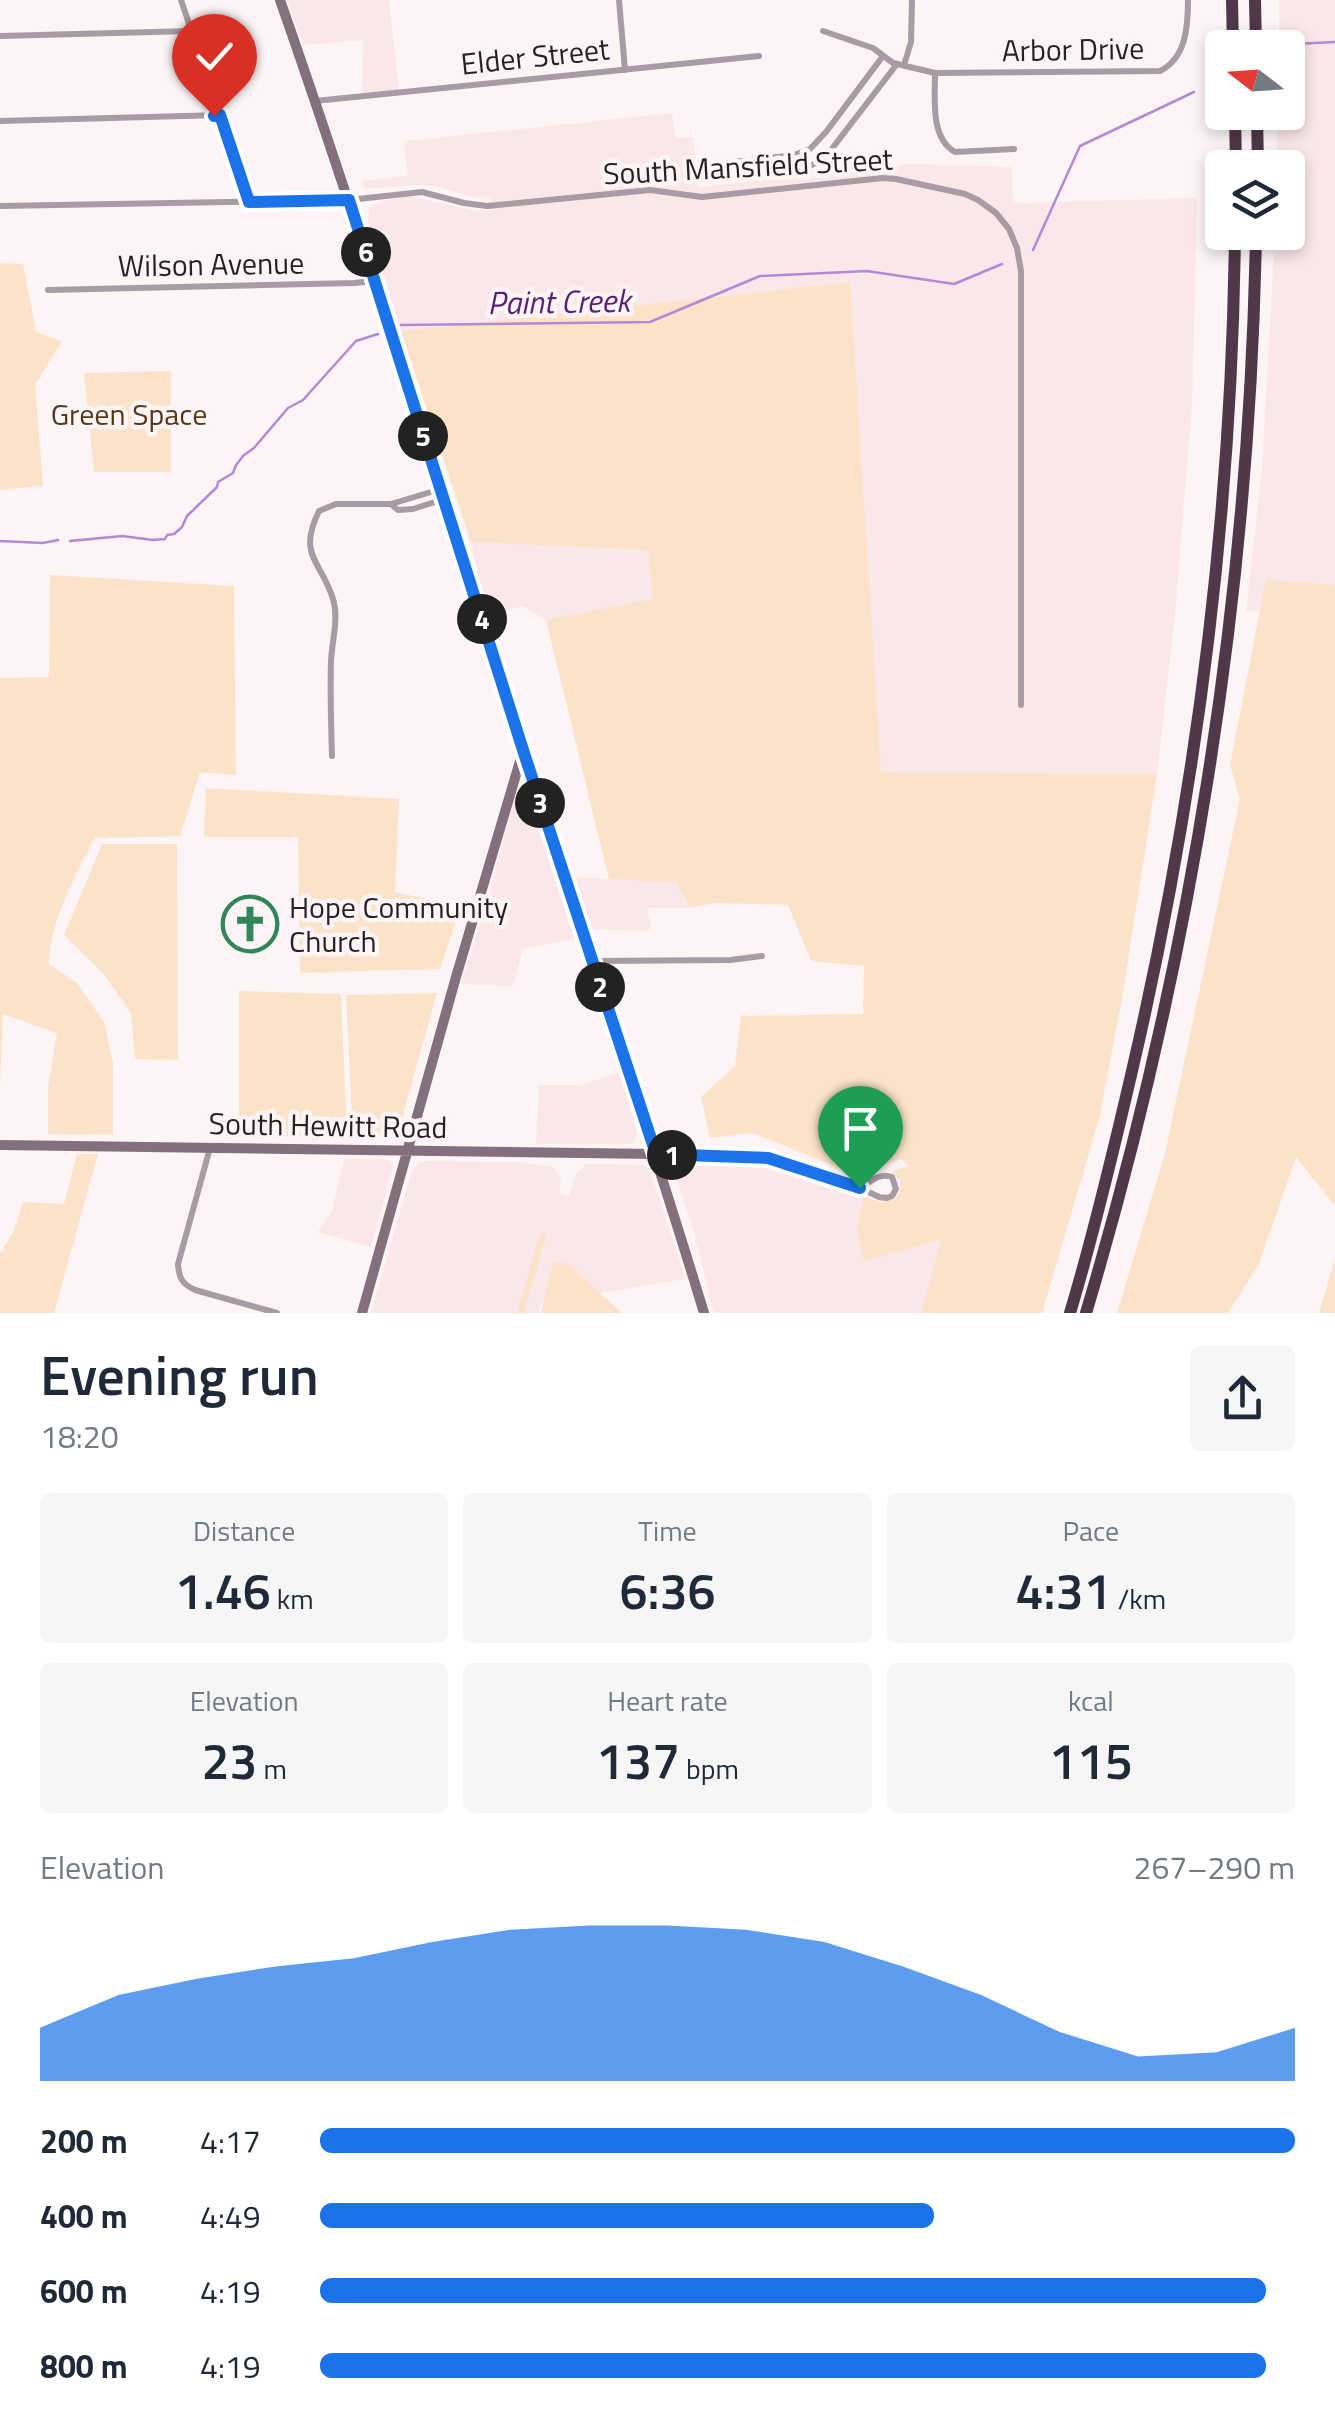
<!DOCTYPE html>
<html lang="en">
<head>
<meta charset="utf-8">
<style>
  :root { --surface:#fff; --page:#f6f6f7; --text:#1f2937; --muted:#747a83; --accent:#1a73e8 }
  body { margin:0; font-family:"Titillium Web",sans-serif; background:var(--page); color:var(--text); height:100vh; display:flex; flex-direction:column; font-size:38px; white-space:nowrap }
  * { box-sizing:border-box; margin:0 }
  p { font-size:32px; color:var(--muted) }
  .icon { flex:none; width:55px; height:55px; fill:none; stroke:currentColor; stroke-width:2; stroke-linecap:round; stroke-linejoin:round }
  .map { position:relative; height:1313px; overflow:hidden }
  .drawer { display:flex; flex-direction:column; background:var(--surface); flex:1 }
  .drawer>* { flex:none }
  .needle { width:65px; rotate:287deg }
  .controls { position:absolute; left:1205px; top:30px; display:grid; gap:20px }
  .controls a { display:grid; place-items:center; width:100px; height:100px; border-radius:10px; background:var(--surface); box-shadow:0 5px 15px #0003; font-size:50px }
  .pin { position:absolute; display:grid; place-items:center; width:85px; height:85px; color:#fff; margin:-102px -42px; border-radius:50% 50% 50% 0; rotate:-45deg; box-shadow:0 0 10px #0007 }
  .pin .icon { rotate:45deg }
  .km { position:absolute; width:50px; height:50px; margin:-25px; border-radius:50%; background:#222; color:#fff; font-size:28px; line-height:50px; text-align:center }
  .round { display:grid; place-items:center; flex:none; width:105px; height:105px; border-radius:10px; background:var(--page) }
  .overview { display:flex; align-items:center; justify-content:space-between; height:170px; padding:0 40px }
  h1 { font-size:55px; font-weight:600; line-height:75px }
  .stats { display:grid; grid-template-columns:repeat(3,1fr); gap:15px; height:170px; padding:10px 40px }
  .stats div { display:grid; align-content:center; border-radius:10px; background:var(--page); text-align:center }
  .stats b { font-size:50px; font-weight:600 }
  .stats small { font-size:28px; font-weight:400 }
  .stats p { font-size:28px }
  .chart { height:280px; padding:20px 40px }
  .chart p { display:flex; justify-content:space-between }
  .chart svg { width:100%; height:180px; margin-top:10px; fill:var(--accent); opacity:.7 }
  ul { padding:0 40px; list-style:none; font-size:32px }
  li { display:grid; grid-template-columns:160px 120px 1fr; align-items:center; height:75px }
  li i { height:25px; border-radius:12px; background:var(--accent) }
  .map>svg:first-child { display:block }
</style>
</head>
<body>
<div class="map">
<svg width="1335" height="1313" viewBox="0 0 1335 1313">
  <rect width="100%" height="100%" fill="#fcf4f5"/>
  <path fill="#fae7ea" d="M287,0H389L399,90L362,94L363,40L303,45Z
    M1279,0H1335V612L1246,611L1262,469L1275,233L1288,232V168L1277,167L1278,113L1288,112V48L1279,47Z
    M672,113L675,138L693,137L699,187L910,164L1012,167L1013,203L1197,198L1192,404L1175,614L1157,774L881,773L867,592L850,282L401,331L368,222L369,208L381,201L411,196L475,211L492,210L490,198L473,197L435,186L415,185L365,189L362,181L408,176L404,141Z
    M471,542L648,550L654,599L546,620L523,606L487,615Z
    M525,793L531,800L577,938L523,949L513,986L461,984L488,899L513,801L519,794Z
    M572,877L678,883L690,908H647L652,931L589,929Z
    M620,1072L637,1133L632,1144H536L539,1085H581Z
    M344,1159H383L389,1161L393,1167L371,1247L318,1232L332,1211Z
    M426,1161L520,1162L548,1166L554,1168L561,1178L559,1193L569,1196L576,1174L586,1164L644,1165L650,1170L685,1279L542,1303L538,1313H371L412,1171L419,1162Z
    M684,1161L768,1163L865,1197L857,1220L942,1240L921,1313H714L694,1232L675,1174L678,1164Z"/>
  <path fill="#fbe3ca" d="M0,263L23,264L36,332L62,341L35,385L43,486L0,490Z
    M850,282L881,772L1157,774L1122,999L1099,1119L1042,1313H921L941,1240L864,1261C857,1234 854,1223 865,1197L881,1202L895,1199L900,1191V1181L891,1171L909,1166L901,1159L857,1175L753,1133L710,1138L701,1097L735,1066L741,1016L863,1014L864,966L811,961L788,905L714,903L690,908L677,883L609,879L546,620L653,599L648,550L471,542L401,331Z
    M171,371V472H94L84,373Z
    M50,575L234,586L236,775L200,772L180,836L95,838C75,877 50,920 49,964L77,983L104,1022L113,1062V1135L48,1134V1088L57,1033L3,1014L0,1084V678L49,677Z
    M1266,580L1335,585V1206L1296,1157L1259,1264L1228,1313H1117L1165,1153L1240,799L1230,765Z
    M206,788L399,799L395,892L461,907L440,969L300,973L298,837H204Z
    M102,844H177L178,1060L135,1059L131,1013L104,974L64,935Z
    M239,991L341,994L347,1137L239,1136Z
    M437,993L397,1136H353L346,995Z
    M77,1154H98L54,1313H0V1254L14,1230L23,1202L64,1204Z
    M543,1233L546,1235L524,1313H517L540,1234Z
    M1335,1259V1313H1319Z
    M553,1261L568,1264L622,1313H541Z"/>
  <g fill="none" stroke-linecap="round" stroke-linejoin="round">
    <path stroke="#b389d7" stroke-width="2.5" d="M1293,44L1335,42
      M1033,250L1080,146L1194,92
      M401,325L650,322L760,276L867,271L954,284L1002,264
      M0,541L43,543L58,540
      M70,541L122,536L153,540L165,539L167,535L174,534L182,527L187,516L217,487L218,482L233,473L236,465L244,455L254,448L288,408L303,400L356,341L378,334"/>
    <path stroke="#a89ba3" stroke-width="6" d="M181,0L249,202
      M619,0L625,70
      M823,31L873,48L893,63L935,73L1160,71C1186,58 1188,27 1188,0
      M0,36L191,31
      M883,56L826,132L810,149L794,155L716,164V175L722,178L801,170L824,159L897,64
      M904,65L911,42L912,0
      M935,73C935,98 930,138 955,152L1014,149
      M315,101L759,56
      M0,121L221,115
      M0,206L349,200L422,192L464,203L487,206L650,190L702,197L883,178L896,179L965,194L978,200L996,213L1009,229L1017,248L1021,271V705
      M48,290L354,283L374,281
      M391,504L398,510L413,509L444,499
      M332,756C331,725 330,693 331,661C332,641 339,618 333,599C321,560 297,556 319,511L336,504H391L441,489
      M593,961L730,960L762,956
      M210,1148L178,1264C179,1278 182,1284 195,1290L277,1313
      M656,1154L768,1158L860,1188L879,1197L887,1198L892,1196L896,1189L892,1177C880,1172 870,1182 860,1188"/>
    <path stroke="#82707c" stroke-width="10" d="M280,0C367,248 443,499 523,750C583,938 647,1124 704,1313
      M0,1145L656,1154
      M362,1313L456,977L523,751"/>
    <path stroke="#4f3848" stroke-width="12" d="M1232,0L1233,48
      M1255,0L1256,48
      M1235,112L1236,168
      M1257,112L1258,168
      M1070,1313C1094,1233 1113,1153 1132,1071C1196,796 1232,515 1235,232
      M1086,1313C1190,964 1250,597 1256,232"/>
  </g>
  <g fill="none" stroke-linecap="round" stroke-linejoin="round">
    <g stroke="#fff" stroke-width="20">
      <path id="route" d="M214,116L220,115L249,202L349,200L523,750L656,1154L768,1158L860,1188"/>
    </g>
    <use href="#route" stroke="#1a73e8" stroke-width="12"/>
  </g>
  <defs>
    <g id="church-ring" transform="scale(2.875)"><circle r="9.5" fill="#fcf4f5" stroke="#31875a" stroke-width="1.5"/><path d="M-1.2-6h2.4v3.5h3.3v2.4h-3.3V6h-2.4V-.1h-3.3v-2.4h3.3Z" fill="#31875a"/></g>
  </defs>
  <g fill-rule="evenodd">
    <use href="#church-ring" x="250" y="924"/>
  </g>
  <g text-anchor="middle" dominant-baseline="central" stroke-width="9" stroke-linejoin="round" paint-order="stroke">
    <g font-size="30" fill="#2c1f21" stroke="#fcf4f5">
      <text transform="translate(1073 49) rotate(-1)">Arbor Drive</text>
      <text transform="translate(535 56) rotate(-6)">Elder Street</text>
      <text transform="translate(748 166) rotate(-3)">South Mansfield Street</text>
      <text transform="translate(211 264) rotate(-1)">Wilson Avenue</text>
      <text transform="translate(328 1125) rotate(1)">South Hewitt Road</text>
    </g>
    <g font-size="30" fill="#543819" stroke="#fcf4f5">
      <text x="129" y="414">Green Space</text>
    </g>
    <g font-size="30" fill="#2c1f21" stroke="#fcf4f5" text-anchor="start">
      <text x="289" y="907">Hope Community<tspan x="289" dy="34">Church</tspan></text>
    </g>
    <g font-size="32" font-style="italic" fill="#571f7b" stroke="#fcf4f5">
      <text transform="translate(559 301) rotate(-1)">Paint Creek</text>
    </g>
  </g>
</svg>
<div class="controls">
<a><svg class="needle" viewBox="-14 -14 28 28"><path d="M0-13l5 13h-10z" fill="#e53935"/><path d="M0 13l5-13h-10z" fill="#747a83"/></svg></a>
<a><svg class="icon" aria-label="layers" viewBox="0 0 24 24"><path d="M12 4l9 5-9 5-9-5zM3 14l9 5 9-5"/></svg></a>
</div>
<div class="pin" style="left:860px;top:1188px;background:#1e9e55"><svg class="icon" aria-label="arrive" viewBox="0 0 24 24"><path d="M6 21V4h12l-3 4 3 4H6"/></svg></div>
<div class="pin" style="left:214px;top:116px;background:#d93025"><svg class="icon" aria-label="check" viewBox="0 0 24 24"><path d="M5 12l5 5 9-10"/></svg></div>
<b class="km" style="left:672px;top:1155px">1</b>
<b class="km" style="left:600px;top:987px">2</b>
<b class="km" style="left:540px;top:803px">3</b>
<b class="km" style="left:482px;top:619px">4</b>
<b class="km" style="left:423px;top:436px">5</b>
<b class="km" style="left:366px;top:252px">6</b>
</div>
<section class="drawer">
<div class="overview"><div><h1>Evening run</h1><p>18:20</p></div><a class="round"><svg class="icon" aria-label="share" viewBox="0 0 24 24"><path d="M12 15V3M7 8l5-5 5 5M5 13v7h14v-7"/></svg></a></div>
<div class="stats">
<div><p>Distance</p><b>1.46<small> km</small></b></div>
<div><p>Time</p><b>6:36</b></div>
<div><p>Pace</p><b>4:31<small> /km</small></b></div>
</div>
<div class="stats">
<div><p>Elevation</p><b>23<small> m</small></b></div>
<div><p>Heart rate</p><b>137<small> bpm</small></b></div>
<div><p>kcal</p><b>115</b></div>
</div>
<div class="chart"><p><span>Elevation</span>267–290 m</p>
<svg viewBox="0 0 160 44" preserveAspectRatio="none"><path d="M0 44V31L10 23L20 19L30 16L40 14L50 10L60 7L70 6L80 6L90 7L100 10L110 16L120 23L130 32L140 38L150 37L160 31V44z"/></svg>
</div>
<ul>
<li><b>200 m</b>4:17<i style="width:100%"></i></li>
<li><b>400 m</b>4:49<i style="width:63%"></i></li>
<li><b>600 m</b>4:19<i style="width:97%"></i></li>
<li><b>800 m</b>4:19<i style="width:97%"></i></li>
</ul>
</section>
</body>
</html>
